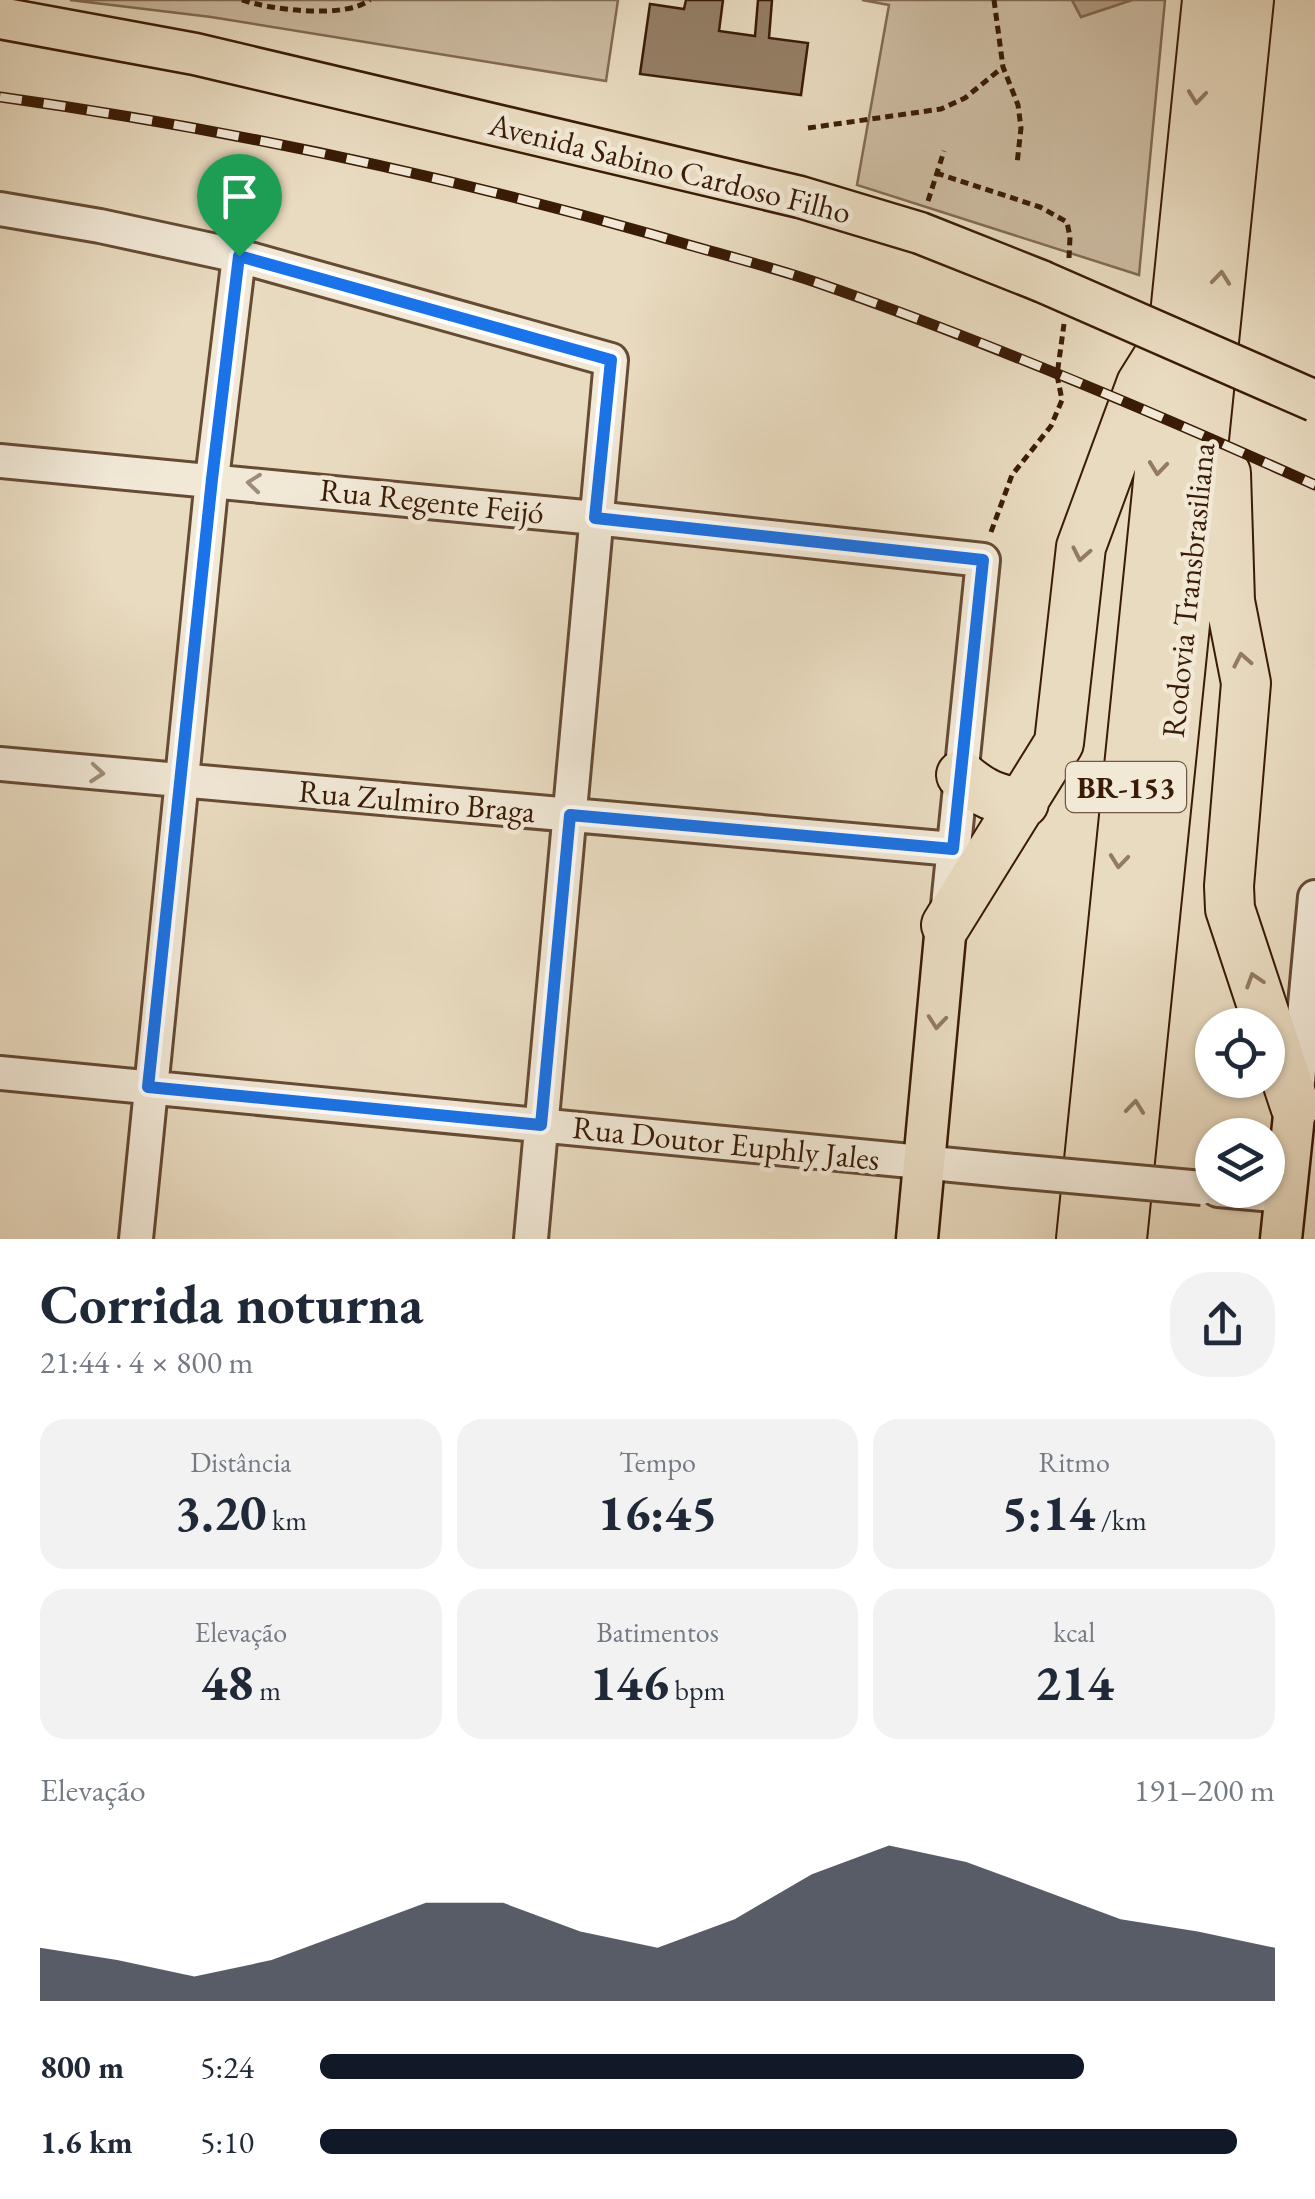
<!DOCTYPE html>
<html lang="pt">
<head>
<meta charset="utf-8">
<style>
  :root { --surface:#fff; --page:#f2f2f3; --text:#1f2937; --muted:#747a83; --accent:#111827 }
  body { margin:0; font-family:"EB Garamond",serif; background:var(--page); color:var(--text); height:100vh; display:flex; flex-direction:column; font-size:38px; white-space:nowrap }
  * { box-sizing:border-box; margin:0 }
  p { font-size:32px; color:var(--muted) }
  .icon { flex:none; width:55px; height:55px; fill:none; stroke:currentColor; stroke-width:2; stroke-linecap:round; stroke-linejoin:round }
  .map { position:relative; height:1239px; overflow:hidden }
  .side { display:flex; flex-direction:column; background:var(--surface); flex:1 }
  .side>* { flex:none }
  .tools { position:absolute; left:1195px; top:1008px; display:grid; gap:20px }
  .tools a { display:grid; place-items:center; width:90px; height:90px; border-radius:50%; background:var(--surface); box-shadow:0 2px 8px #0004; font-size:50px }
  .pin { position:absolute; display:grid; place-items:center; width:85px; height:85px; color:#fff; margin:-102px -42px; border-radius:50% 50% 50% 0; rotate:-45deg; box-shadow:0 0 10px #0007 }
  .pin .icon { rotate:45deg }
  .round { display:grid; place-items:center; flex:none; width:105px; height:105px; border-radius:40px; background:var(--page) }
  .summary { display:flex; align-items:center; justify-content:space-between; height:170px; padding:0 40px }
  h1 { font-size:55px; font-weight:700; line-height:75px }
  .metrics { display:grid; grid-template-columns:repeat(3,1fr); gap:15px; height:170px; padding:10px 40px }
  .metrics div { display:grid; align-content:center; border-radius:25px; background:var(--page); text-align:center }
  .metrics b { font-size:50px; font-weight:700 }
  .metrics small { font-size:28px; font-weight:400 }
  .metrics p { font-size:28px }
  .chart { height:280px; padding:20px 40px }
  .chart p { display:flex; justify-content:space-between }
  .chart svg { width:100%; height:180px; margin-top:10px; fill:var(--accent); opacity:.7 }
  ul { padding:0 40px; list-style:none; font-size:32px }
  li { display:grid; grid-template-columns:160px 120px 1fr; align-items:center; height:75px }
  li i { height:25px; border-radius:12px; background:var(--accent) }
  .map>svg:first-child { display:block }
</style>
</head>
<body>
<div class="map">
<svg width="1315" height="1239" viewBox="0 0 1315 1239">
  <rect width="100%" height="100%" fill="#e9dbc0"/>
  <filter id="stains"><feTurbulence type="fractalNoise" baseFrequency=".002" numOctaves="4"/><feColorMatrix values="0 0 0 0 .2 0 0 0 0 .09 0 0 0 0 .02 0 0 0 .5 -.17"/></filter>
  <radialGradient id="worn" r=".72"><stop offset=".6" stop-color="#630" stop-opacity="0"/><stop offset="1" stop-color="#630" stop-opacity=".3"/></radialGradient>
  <path fill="#cbbaa0" stroke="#826a52" stroke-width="2.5" d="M70,0H618L606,81L211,17Z
    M862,0H1072L1081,17L1132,0H1165L1139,275L857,185L889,5Z"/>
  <path fill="#ae9a80" stroke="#80674f" stroke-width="2.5" d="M1072,0H1132L1081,17Z"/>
  <path fill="#957f66" stroke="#3a1b05" stroke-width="2.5" d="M686,0H723L719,31L755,36L758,0H772L769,38L808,43L801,95L640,74L650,4L684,9Z"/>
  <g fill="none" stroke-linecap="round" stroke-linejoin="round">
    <g stroke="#664b34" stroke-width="38">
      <path id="minor" d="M0,209L100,226L239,256L611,360L531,1239
        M0,461L595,518L983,560L947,915
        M0,764L953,849
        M0,1073L1014,1171
        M1297,1092L1315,897
        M1218,1190L1285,1196
        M136,1239L212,479L239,256"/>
    </g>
    <g stroke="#3a1b05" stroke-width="45">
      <path id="major" d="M0,18L195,54L800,197L920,233L1041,281
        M917,1239L946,925
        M1281,1239L1295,1106"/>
    </g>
    <g stroke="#3a1b05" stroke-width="52">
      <path id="highway" d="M1226,473L1230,601L1246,683L1229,886L1230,909L1295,1106
        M961,775C981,793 997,800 1024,803
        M946,925L1059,743L1081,547L1141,384L1156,360
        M1081,1239L1207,0
        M1122,1239L1249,0"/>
    </g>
    <path stroke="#3a1b05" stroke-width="5" stroke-dasharray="8 5" stroke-linecap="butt" d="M242,0C272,10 344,19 370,0
      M994,0L1003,67L1018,105L1021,128L1017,164
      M808,128L941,109L965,98L1003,67
      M936,173L1040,207L1067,222L1070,237L1069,258
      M928,201L944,151
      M991,532L1012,475L1051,426L1062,400L1057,375L1064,324"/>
    <use href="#minor" stroke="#f1e8d6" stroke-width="32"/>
    <use href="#major" stroke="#e9dbc0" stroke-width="40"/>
    <use href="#highway" stroke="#e9dbc0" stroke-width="48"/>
    <g stroke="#3a1b05" stroke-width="11">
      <path id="rail" d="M0,97C222,128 443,175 658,236C711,252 766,265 818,283C986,341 1153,412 1315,485"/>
    </g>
    <use href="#rail" stroke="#f1e8d6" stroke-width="8" stroke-dasharray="22" stroke-linecap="butt"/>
    <g stroke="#664b34" stroke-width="38" stroke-linecap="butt">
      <path id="minor-bridge" d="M1014,1171L1202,1188"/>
    </g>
    <g stroke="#3a1b05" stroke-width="45" stroke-linecap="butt">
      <path id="major-bridge" d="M1041,281L1315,401"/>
    </g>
    <use href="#minor-bridge" stroke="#f1e8d6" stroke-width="32"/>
    <use href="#major-bridge" stroke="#e9dbc0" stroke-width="40"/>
  </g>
  <defs><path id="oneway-chevron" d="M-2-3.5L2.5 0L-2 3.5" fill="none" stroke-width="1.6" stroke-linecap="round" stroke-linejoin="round" transform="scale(2.5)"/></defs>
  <g stroke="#927b62">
    <use href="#oneway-chevron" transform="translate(1197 97) rotate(96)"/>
    <use href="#oneway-chevron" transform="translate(1221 278) rotate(-84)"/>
    <use href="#oneway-chevron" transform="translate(1158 468) rotate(96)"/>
    <use href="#oneway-chevron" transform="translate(1081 554) rotate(101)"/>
    <use href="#oneway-chevron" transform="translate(1242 660) rotate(-101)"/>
    <use href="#oneway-chevron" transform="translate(1119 861) rotate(96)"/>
    <use href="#oneway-chevron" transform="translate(1254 980) rotate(-108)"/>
    <use href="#oneway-chevron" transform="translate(937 1022) rotate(95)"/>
    <use href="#oneway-chevron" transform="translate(1135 1107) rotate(-84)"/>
  </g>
  <g stroke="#9f8c78">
    <use href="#oneway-chevron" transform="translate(254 483) rotate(-174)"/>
    <use href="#oneway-chevron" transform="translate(97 773) rotate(5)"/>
  </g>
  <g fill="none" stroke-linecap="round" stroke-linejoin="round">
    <g stroke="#fff" stroke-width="20">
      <path id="route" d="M239,256L611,360L595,518L983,560L953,849L570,815L541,1125L148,1087L212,479Z"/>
    </g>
    <use href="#route" stroke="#1a73e8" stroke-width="12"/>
  </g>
  <g text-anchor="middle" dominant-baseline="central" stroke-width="9" stroke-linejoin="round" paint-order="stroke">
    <rect fill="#f1e8d6" stroke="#715844" stroke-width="2.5" x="1066" y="762" width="120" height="50" rx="8"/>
    <g font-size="30" font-weight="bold" fill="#3a1b05">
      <text x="1126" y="787">BR-153</text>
    </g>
    <g font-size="32" fill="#3a1b05" stroke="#f1e8d6">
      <text transform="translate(670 168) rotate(14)">Avenida Sabino Cardoso Filho</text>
      <text transform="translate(432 501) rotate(6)">Rua Regente Feijó</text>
      <text transform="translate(1188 590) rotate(-84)">Rodovia Transbrasiliana</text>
      <text transform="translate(417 801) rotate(5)">Rua Zulmiro Braga</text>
      <text transform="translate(726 1143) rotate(6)">Rua Doutor Euphly Jales</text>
    </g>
  </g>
  <rect width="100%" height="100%" filter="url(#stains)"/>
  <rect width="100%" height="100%" fill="url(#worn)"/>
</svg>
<div class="tools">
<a><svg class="icon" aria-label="locate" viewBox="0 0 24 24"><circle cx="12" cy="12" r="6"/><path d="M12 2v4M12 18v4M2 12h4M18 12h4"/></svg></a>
<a><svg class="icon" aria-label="layers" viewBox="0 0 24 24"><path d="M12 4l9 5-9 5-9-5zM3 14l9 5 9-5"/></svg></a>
</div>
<div class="pin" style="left:239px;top:256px;background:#1e9e55"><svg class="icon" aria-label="arrive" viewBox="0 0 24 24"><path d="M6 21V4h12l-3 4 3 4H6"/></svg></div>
</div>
<section class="side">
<div class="summary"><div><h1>Corrida noturna</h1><p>21:44 · 4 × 800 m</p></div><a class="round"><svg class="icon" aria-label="share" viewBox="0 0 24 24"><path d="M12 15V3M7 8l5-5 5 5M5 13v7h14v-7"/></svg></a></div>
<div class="metrics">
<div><p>Distância</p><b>3.20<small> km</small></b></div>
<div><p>Tempo</p><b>16:45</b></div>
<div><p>Ritmo</p><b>5:14<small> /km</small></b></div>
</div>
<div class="metrics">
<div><p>Elevação</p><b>48<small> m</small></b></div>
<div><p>Batimentos</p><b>146<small> bpm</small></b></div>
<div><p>kcal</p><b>214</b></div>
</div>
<div class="chart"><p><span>Elevação</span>191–200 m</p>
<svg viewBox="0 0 160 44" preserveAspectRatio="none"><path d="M0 44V31L10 34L20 38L30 34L40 27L50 20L60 20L70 27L80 31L90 24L100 13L110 6L120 10L130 17L140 24L150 27L160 31V44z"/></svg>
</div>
<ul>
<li><b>800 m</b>5:24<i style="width:80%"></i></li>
<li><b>1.6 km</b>5:10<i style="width:96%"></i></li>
</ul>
</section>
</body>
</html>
